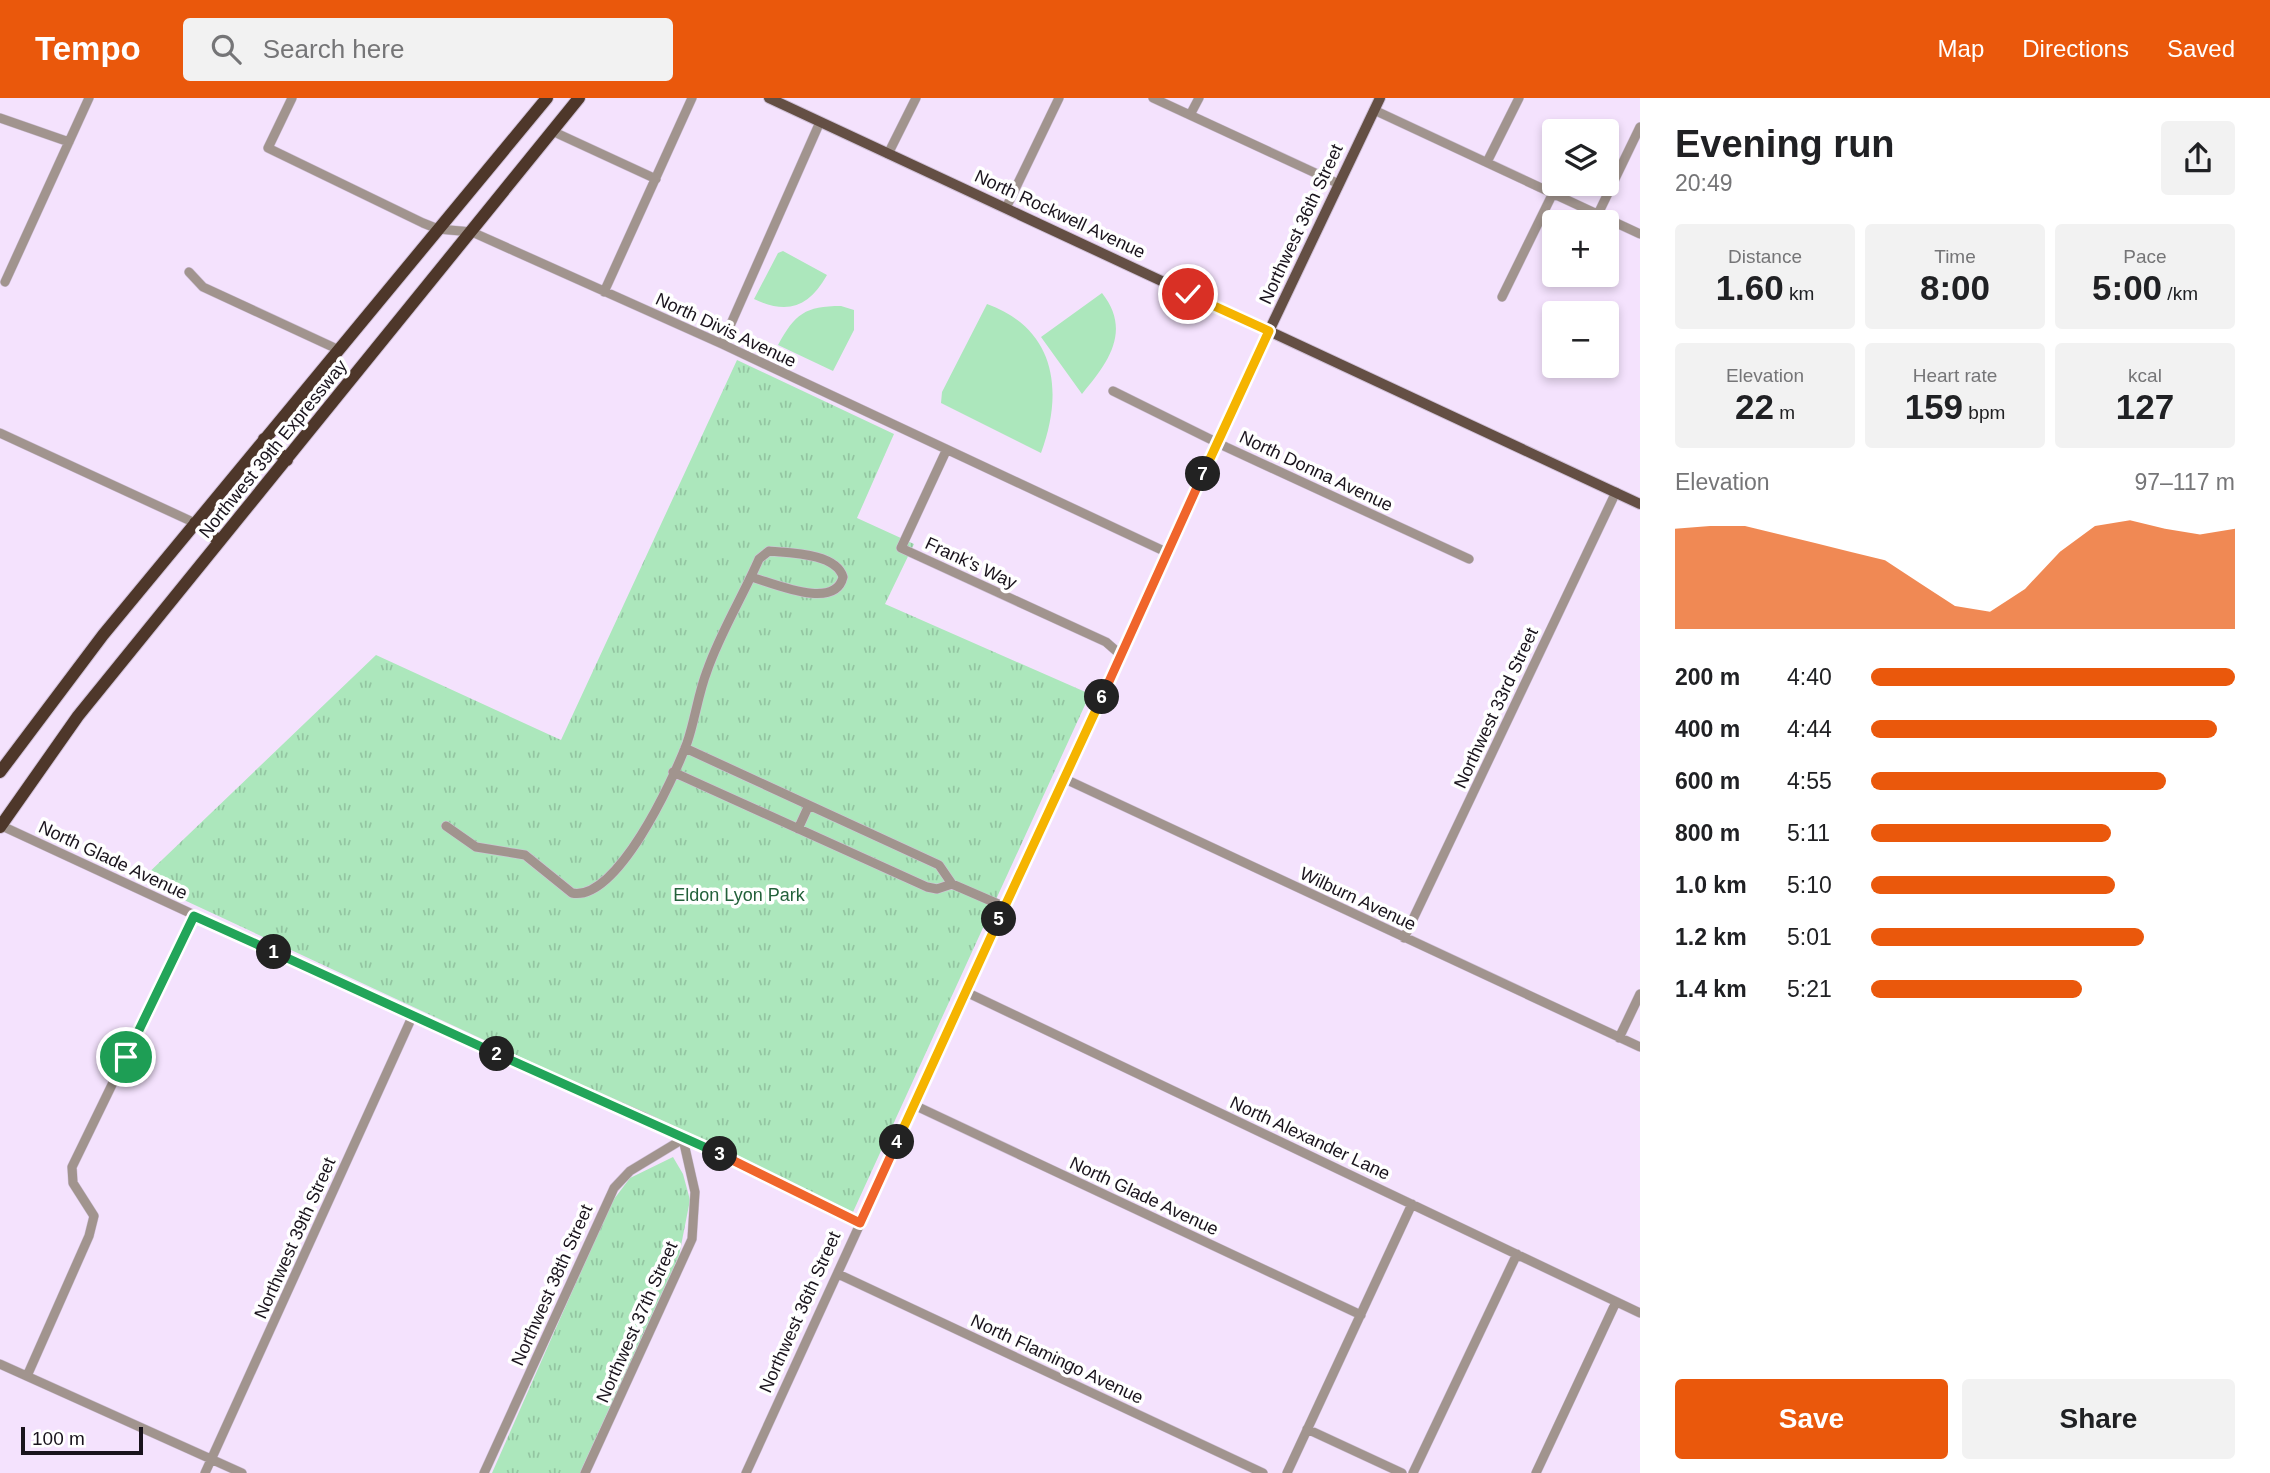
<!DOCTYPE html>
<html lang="en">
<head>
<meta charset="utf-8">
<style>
  :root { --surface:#fff; --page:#f2f2f2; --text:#202124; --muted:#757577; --accent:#ea580c }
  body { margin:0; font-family:Arial,sans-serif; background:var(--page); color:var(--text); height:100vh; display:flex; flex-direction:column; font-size:26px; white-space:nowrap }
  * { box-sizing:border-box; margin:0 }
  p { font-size:23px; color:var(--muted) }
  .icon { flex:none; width:38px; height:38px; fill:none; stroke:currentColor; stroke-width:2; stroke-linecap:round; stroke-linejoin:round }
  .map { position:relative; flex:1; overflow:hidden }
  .side { display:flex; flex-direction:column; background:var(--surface); width:630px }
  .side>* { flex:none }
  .tools { position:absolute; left:1542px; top:21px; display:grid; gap:14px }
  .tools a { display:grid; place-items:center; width:77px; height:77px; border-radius:7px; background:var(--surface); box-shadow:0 4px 10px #0003; font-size:35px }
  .scale { position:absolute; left:21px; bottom:18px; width:122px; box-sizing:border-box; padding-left:7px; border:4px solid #19131c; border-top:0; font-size:19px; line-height:24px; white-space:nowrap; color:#19131c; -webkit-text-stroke:5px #fff; paint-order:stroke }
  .pin { position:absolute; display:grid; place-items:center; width:60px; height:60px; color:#fff; margin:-30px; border:4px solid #fff; border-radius:50%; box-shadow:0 2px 7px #0007 }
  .km { position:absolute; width:35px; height:35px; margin:-18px; border-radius:50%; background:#222; color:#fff; font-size:19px; line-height:35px; text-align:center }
  .round { display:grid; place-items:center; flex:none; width:74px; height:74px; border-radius:7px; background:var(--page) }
  .head { display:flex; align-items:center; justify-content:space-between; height:119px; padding:0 35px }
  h1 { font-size:38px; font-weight:600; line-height:52px }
  .metrics { display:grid; grid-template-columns:repeat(3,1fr); gap:10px; height:119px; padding:7px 35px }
  .metrics div { display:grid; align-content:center; border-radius:7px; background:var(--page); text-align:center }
  .metrics b { font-size:35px; font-weight:600 }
  .metrics small { font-size:19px; font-weight:400 }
  .metrics p { font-size:19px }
  .chart { height:196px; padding:14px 35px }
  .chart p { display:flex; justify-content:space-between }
  .chart svg { width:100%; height:126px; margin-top:7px; fill:var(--accent); opacity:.7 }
  .button { display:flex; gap:14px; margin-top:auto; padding:14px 35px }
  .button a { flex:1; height:80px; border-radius:7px; background:var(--accent); color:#fff; font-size:28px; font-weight:600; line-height:80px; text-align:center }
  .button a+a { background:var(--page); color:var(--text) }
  ul { padding:0 35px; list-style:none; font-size:23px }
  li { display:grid; grid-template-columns:112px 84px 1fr; align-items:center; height:52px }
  li i { height:18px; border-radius:9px; background:var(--accent) }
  header { display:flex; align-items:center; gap:42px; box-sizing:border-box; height:98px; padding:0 35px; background:var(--accent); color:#fff }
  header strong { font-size:33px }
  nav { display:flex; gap:38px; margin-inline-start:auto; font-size:24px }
  .search { width:490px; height:63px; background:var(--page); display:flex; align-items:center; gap:18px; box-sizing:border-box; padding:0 24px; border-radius:7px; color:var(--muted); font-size:26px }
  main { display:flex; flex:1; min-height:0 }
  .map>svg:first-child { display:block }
</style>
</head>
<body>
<header>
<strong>Tempo</strong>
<div class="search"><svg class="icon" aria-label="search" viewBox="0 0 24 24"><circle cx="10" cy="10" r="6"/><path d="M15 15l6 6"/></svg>Search here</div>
<nav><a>Map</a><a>Directions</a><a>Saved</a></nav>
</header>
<main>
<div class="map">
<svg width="1640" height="1375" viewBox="0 0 1640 1375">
  <defs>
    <pattern id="park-tufts" width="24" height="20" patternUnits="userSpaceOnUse" patternTransform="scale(1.75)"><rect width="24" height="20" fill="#ace7bc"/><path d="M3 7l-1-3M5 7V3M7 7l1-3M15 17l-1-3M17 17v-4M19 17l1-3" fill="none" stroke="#93c5a1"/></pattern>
  </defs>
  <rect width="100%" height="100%" fill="#f4e2fd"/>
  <path fill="#ace7bc" d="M783,153L827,177C809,209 788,217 754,201L778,155Z
    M1102,195C1132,233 1108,265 1082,296L1041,239Z
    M987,206C1056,231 1064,293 1041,355L941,305L942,294Z
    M841,208L854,212V232L833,273L778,247C795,216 805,208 841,208Z"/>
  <path fill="url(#park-tufts)" d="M737,262L894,336L857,420L914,446L885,506L1090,596L853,1114L141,782L376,557L561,642Z
    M673,1059L683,1076L690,1102L679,1158L580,1375H492L611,1105L630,1080Z"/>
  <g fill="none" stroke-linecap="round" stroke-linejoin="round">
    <g stroke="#d1c1d9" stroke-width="10">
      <path id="minor" d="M292,0L268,50L423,125L438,131L472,134L722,246L1166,454
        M1153,0L1339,86
        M1374,12L1640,136
        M1190,17L1199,0
        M0,20L69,44
        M552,33L656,81
        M888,56L916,0
        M1487,64L1519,0
        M1006,110L1059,0
        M1598,116L1640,29
        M189,174L203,189L337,251
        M5,184L89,0
        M604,194L692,0
        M1502,199L1553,95
        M722,246L820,24
        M1113,293L1226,349L1469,461
        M0,335L195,425
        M946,353L901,450L1106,544L1122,558
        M685,650L939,767L952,786L1005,809
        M673,674L927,789L937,791L952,786
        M1063,680L1640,949
        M0,727L458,939L644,1019L860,1125
        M446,728L476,749L525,757L572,795C617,804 673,682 687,645C695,622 698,596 707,573C720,535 743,498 759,461L769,453C790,455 836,455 843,479C835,513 773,485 751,479
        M798,731L809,707
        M1404,840L1616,394
        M966,894L1640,1215
        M1619,940L1640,896
        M914,1007L1361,1217
        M838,1176L1263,1375
        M0,1266L242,1375
        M27,1278L89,1138L94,1118L73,1085L72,1069L194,818
        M1307,1331L1402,1375
        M205,1375L413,917
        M484,1375L614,1090L630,1073L683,1041L695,1094L692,1141L585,1375
        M746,1375L1269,233
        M1287,1375L1412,1106
        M1413,1375L1517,1156
        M1536,1375L1616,1204"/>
    </g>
    <g stroke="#d1c1d9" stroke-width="12">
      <path id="major" d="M769,0L1640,406
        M1269,233L1380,0"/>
    </g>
    <g stroke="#d1c1d9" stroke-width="14">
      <path id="highway" d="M264,341L287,362
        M195,425L220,443
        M0,674L103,537L547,0
        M0,729L78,618L579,0"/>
    </g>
    <use href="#minor" stroke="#a1948e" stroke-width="9"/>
    <use href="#major" stroke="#644f44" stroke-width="10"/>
    <use href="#highway" stroke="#4e372a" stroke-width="12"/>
  </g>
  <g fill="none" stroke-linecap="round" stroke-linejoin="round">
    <g stroke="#fff" stroke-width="14">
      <path id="split-1" d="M126,959L194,818L274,854"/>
    </g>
    <g stroke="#fff" stroke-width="14">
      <path id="split-2" d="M274,854L497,956"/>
    </g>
    <g stroke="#fff" stroke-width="14">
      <path id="split-3" d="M497,956L720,1056"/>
    </g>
    <g stroke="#fff" stroke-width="14">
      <path id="split-4" d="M720,1056L860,1125L897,1044"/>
    </g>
    <g stroke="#fff" stroke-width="14">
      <path id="split-5" d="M897,1044L999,821"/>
    </g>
    <g stroke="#fff" stroke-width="14">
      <path id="split-6" d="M999,821L1102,599"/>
    </g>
    <g stroke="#fff" stroke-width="14">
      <path id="split-7" d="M1102,599L1203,376"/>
    </g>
    <g stroke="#fff" stroke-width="14">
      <path id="split-8" d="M1188,196L1269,233L1203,376"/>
    </g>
    <use href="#split-1" stroke="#22a559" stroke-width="9"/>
    <use href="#split-2" stroke="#22a559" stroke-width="9"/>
    <use href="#split-3" stroke="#22a559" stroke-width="9"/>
    <use href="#split-4" stroke="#f0652b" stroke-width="9"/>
    <use href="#split-5" stroke="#f5b400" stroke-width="9"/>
    <use href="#split-6" stroke="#f5b400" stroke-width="9"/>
    <use href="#split-7" stroke="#f0652b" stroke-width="9"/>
    <use href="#split-8" stroke="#f5b400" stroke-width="9"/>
  </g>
  <g text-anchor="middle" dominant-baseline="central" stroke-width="7" stroke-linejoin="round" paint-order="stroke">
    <g font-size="18" fill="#19131c" stroke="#fff">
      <text transform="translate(1060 116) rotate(25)">North Rockwell Avenue</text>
      <text transform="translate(1301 126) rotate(-65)">Northwest 36th Street</text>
      <text transform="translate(726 232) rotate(25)">North Divis Avenue</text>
      <text transform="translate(273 351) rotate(-51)">Northwest 39th Expressway</text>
      <text transform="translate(1316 373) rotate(25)">North Donna Avenue</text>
      <text transform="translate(971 465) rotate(25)">Frank's Way</text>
      <text transform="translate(1496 610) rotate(-65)">Northwest 33rd Street</text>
      <text transform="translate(113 762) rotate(25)">North Glade Avenue</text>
      <text transform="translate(1358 801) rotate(25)">Wilburn Avenue</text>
      <text transform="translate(1310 1040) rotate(25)">North Alexander Lane</text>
      <text transform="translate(1144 1098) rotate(25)">North Glade Avenue</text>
      <text transform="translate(295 1140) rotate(-66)">Northwest 39th Street</text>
      <text transform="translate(552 1187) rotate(-66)">Northwest 38th Street</text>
      <text transform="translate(800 1214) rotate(-66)">Northwest 36th Street</text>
      <text transform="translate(637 1224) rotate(-66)">Northwest 37th Street</text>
      <text transform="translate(1057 1261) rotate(25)">North Flamingo Avenue</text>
    </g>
    <g font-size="18" fill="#23603a" stroke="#fff">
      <text x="739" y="797">Eldon Lyon Park</text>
    </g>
  </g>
</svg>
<div class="tools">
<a><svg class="icon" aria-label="layers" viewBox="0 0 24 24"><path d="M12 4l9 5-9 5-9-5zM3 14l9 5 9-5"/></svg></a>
<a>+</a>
<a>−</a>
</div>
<div class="scale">100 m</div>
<div class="pin" style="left:126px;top:959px;background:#1e9e55"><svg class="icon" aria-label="arrive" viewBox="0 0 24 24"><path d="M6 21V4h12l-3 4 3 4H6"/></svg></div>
<div class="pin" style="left:1188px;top:196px;background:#d93025"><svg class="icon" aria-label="check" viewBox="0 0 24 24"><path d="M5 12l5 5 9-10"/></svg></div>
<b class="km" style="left:274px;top:854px">1</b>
<b class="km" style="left:497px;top:956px">2</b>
<b class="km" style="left:720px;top:1056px">3</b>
<b class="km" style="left:897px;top:1044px">4</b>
<b class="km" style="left:999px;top:821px">5</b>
<b class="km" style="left:1102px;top:599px">6</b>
<b class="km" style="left:1203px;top:376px">7</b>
</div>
<section class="side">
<div class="head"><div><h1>Evening run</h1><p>20:49</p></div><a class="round"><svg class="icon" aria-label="share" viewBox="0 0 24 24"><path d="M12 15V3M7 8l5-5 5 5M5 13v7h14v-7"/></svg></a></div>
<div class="metrics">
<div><p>Distance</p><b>1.60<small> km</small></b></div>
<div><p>Time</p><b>8:00</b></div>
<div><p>Pace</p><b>5:00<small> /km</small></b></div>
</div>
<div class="metrics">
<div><p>Elevation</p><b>22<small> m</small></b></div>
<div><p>Heart rate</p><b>159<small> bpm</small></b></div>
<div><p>kcal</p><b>127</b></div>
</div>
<div class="chart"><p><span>Elevation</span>97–117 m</p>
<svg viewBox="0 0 160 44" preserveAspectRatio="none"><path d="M0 44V9L10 8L20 8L30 11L40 14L50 17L60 20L70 28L80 36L90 38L100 30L110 17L120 8L130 6L140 9L150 11L160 9V44z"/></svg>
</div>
<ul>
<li><b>200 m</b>4:40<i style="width:100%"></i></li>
<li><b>400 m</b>4:44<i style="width:95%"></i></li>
<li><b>600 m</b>4:55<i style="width:81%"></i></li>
<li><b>800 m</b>5:11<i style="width:66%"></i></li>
<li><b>1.0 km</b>5:10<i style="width:67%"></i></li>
<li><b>1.2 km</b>5:01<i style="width:75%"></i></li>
<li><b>1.4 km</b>5:21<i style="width:58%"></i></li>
</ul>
<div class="button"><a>Save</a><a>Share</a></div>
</section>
</main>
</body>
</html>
